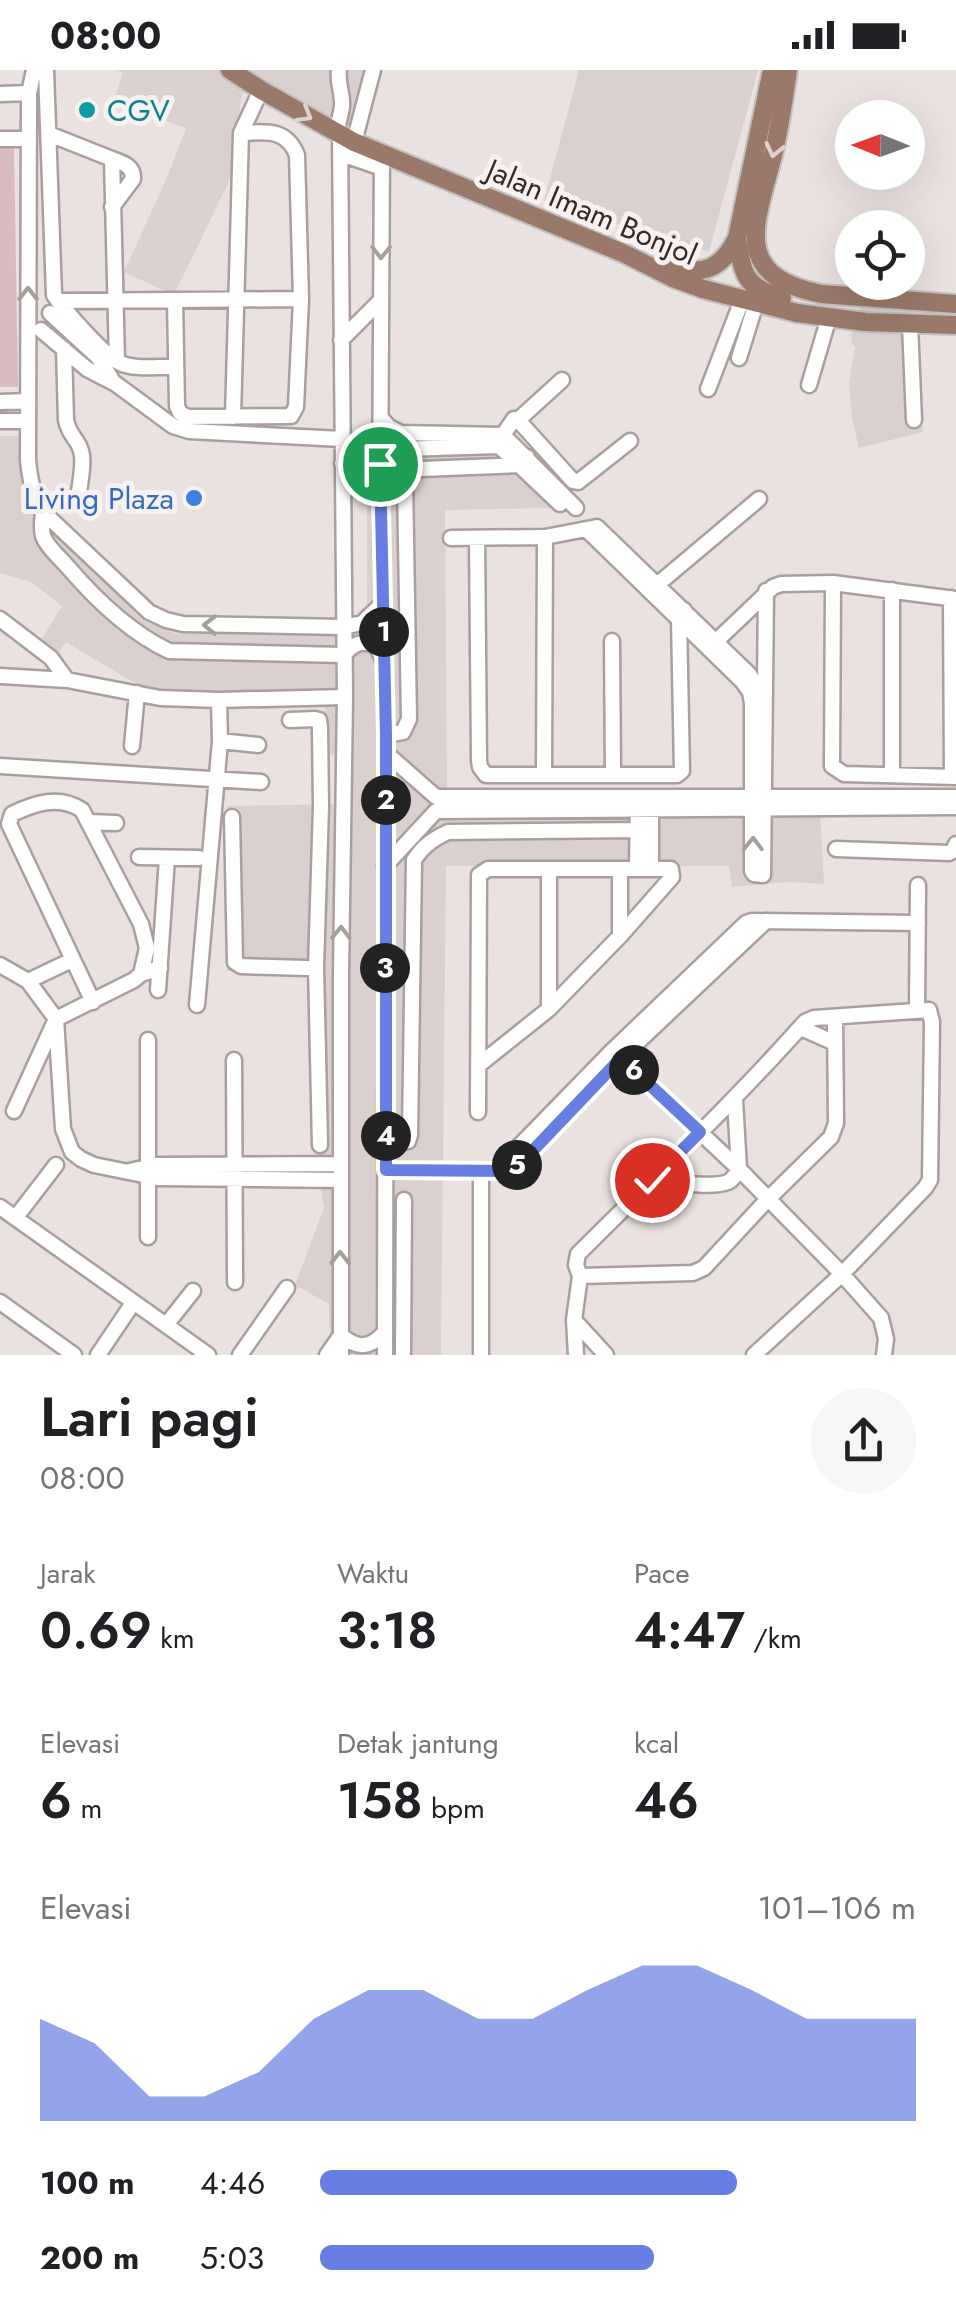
<!DOCTYPE html>
<html lang="id">
<head>
<meta charset="utf-8">
<style>
  :root { --surface:#fff; --page:#f6f6f6; --text:#202124; --muted:#757577; --accent:#677ee2 }
  body { margin:0; font-family:Jost,sans-serif; background:var(--page); color:var(--text); height:100vh; display:flex; flex-direction:column; font-size:38px; white-space:nowrap }
  * { box-sizing:border-box; margin:0 }
  p { font-size:32px; color:var(--muted) }
  .icon { flex:none; width:55px; height:55px; fill:none; stroke:currentColor; stroke-width:2; stroke-linecap:round; stroke-linejoin:round }
  .map { position:relative; height:1285px; overflow:hidden }
  .details { display:flex; flex-direction:column; background:var(--surface); flex:1 }
  .details>* { flex:none }
  .needle { width:65px; rotate:271deg }
  .buttons { position:absolute; left:835px; top:30px; display:grid; gap:20px }
  .buttons a { display:grid; place-items:center; width:90px; height:90px; border-radius:50%; background:var(--surface); box-shadow:0 10px 40px #0002; font-size:50px }
  .pin { position:absolute; display:grid; place-items:center; width:85px; height:85px; color:#fff; margin:-42px; border:5px solid #fff; border-radius:50%; box-shadow:0 2px 10px #0007 }
  .km { position:absolute; width:50px; height:50px; margin:-25px; border-radius:50%; background:#222; color:#fff; font-size:28px; line-height:50px; text-align:center }
  .round { display:grid; place-items:center; flex:none; width:105px; height:105px; border-radius:52px; background:var(--page) }
  .head { display:flex; align-items:center; justify-content:space-between; height:170px; padding:0 40px }
  h1 { font-size:55px; font-weight:600; line-height:75px }
  .figures { display:grid; grid-template-columns:repeat(3,1fr); gap:15px; height:170px; padding:10px 40px }
  .figures div { display:grid; align-content:center }
  .figures b { font-size:50px; font-weight:600 }
  .figures small { font-size:28px; font-weight:400 }
  .figures p { font-size:28px }
  .chart { height:280px; padding:20px 40px }
  .chart p { display:flex; justify-content:space-between }
  .chart svg { width:100%; height:180px; margin-top:10px; fill:var(--accent); opacity:.7 }
  ul { padding:0 40px; list-style:none; font-size:32px }
  li { display:grid; grid-template-columns:160px 120px 1fr; align-items:center; height:75px }
  li i { height:25px; border-radius:12px; background:var(--accent) }
  .status { display:flex; justify-content:space-between; align-items:center; height:70px; padding:0 50px; background:var(--surface); direction:ltr }
  .status svg { height:28px; fill:currentColor }
  .map>svg:first-child { display:block }
</style>
</head>
<body>
<div class="status"><b>08:00</b><svg viewBox="0 0 49 12"><path d="M0 12V9h3v3zM5 12V6h3v6zM10 12V3h3v9zM15 12V0h3v12zM26 1h20v11H26zM47 4h2v5h-2z"/></svg></div>
<div class="map">
<svg width="956" height="1285" viewBox="0 0 956 1285">
  <rect width="100%" height="100%" fill="#eae2e1"/>
  <path fill="#d9d0cf" d="M117,0H370L362,70L252,3L241,28L232,105L174,225L124,202L169,103L186,58L113,33L123,3Z
    M579,0H758L709,182L544,131Z
    M866,217L922,222L914,279L923,362L859,378L852,349L849,313L855,277L851,273L852,260Z
    M495,359L551,438L445,440L447,722L819,720L824,814L789,812L732,817L729,796H446L441,1285H330L329,1234L295,1215L324,1138L315,1084L311,900L227,901V736L336,734L337,686L326,684L324,624L153,621L126,608L66,572L56,586L40,572L62,536L31,512L0,503V366H18L21,411L32,435L142,550L177,564L367,561V360Z"/>
  <path fill="#d9bcc1" d="M0,77H14L18,317H0Z"/>
  <g fill="none" stroke-linecap="round" stroke-linejoin="round">
    <g stroke="#aa9f9d" stroke-width="19">
      <path id="minor" d="M34,0L29,23L28,390C30,410 33,425 43,442L149,542L166,550L183,554L343,557L362,553L383,533
        M46,0L54,225C64,240 105,286 120,293C136,300 159,296 176,297
        M0,24L29,23
        M336,63C338,54 341,45 342,36C343,23 337,14 339,0
        M49,64L112,89L117,291
        M340,65L345,627L341,903V1285
        M0,69H29
        M354,72L373,0
        M341,84L382,98
        M382,84L380,432L386,665L385,1285
        M112,89C123,93 134,96 133,109L112,137
        M175,230L177,336L180,343L188,347L291,346L296,337L301,229L297,85C286,58 266,62 241,63
        M58,231L301,229
        M50,243L98,287L112,310
        M910,254L914,350
        M41,260L87,299L116,314L173,356L189,361L342,369
        M341,270L381,230
        M64,279L66,350C69,366 78,369 81,381C85,392 79,420 77,434
        M739,288L756,233
        M809,315L829,247
        M708,319L742,230
        M0,332L28,331
        M233,347L241,63L261,20
        M381,348L389,357L401,363L503,365L576,438
        M518,350L562,310
        M0,351H28
        M503,365L514,349L518,350L573,411L578,412L630,371
        M342,393L380,432
        M381,393L389,384L401,379L499,376L560,434
        M43,442C42,450 41,458 43,466C47,477 59,487 67,496C96,530 129,562 169,581L344,585C353,574 362,569 376,576L383,589
        M587,460L742,611L750,622L752,633V801L754,804L763,805L766,521
        M451,468L545,467L597,457L749,604L763,626
        M477,468L479,691L480,697L486,705H677L682,701L679,549L684,540
        M658,514L759,429
        M951,528L952,707
        M956,529L833,513L832,696L844,704L956,707
        M0,549L51,588L67,610
        M612,571L613,705
        M709,578L773,517L781,514L833,513
        M0,606L67,610L160,628L219,630L345,627
        M290,650L315,649L319,650L320,658L321,736L316,897L320,1075
        M386,665L403,662L409,649L405,411L408,404L421,399L520,395L527,387
        M220,671L258,675
        M132,676L137,623
        M386,683L436,727H956
        M0,696L261,712
        M544,705L545,467
        M892,705V520
        M232,747L235,892L241,896L307,898
        M90,752L116,753
        M836,779L949,783L953,781L956,774
        M139,787L199,788
        M385,796L436,741L956,737
        M637,799L638,730
        M651,799V733
        M620,866V799
        M0,895L28,911L56,949L63,1059L72,1082L81,1089L94,1095L158,1108L340,1110
        M28,911L72,890
        M158,920L167,788
        M93,932L9,754L12,744C35,733 59,725 82,740L141,854L147,878L141,904
        M197,935L220,671L219,630
        M549,939V800
        M917,940L918,815
        M801,958L835,973
        M148,970V1167
        M615,982L739,1099L842,1204L881,1248L886,1269L884,1285
        M234,990L235,1212
        M14,1041L56,949L134,910L141,904L160,898
        M478,1042L479,805L488,799H671L672,807L620,866L549,939L480,994
        M386,1074L408,1071L410,1065L414,790C423,776 433,769 448,762L638,760
        M386,1100L508,1101L520,1094L621,988L766,851
        M130,1101L155,1095L340,1094
        M495,1101L613,980L746,853L752,851L918,853
        M652,1110C671,1111 710,1119 728,1112C734,1109 735,1105 739,1099L735,1030
        M0,1137L208,1285
        M16,1147L56,1095
        M580,1206L693,1203L704,1198L767,1130L831,1067L836,1053L835,947
        M0,1232L74,1285
        M574,1250L606,1285
        M166,1255L193,1221
        M98,1285L133,1233
        M240,1285L287,1218
        M327,1285L341,1265C357,1279 369,1279 384,1263
        M403,1285L404,1130
        M481,1285V1101
        M576,1285L574,1250L580,1206L576,1195L578,1184C655,1107 733,1033 805,952L814,948L929,940L932,952L930,1110L925,1118L842,1204L754,1285"/>
    </g>
    <g stroke="#c3bfbd" stroke-width="22">
      <path id="major" d="M230,0L261,20L354,72L623,183L673,208L703,219L797,243L865,252L956,255
        M772,0L737,168C743,205 744,217 782,228
        M788,0C784,28 780,57 773,85C756,153 729,205 821,224L956,234
        M667,196C702,205 720,202 737,168"/>
    </g>
    <use href="#minor" stroke="#fff" stroke-width="14"/>
    <use href="#major" stroke="#9a796a" stroke-width="18"/>
  </g>
  <defs><path id="oneway-chevron" d="M-2-3.5L2.5 0L-2 3.5" fill="none" stroke-width="1.6" stroke-linecap="round" stroke-linejoin="round" transform="scale(2.5)"/></defs>
  <g stroke="#e0d3cf">
    <use href="#oneway-chevron" transform="translate(305 45) rotate(30)"/>
    <use href="#oneway-chevron" transform="translate(774 80) rotate(103)"/>
  </g>
  <g stroke="#a59f9c">
    <use href="#oneway-chevron" transform="translate(381 182) rotate(91)"/>
    <use href="#oneway-chevron" transform="translate(28 224) rotate(-90)"/>
    <use href="#oneway-chevron" transform="translate(210 555) rotate(-179)"/>
    <use href="#oneway-chevron" transform="translate(753 774) rotate(-89)"/>
    <use href="#oneway-chevron" transform="translate(341 863) rotate(-89)"/>
    <use href="#oneway-chevron" transform="translate(340 1188) rotate(-90)"/>
  </g>
  <g fill="none" stroke-linecap="round" stroke-linejoin="round">
    <g stroke="#fff" stroke-width="20">
      <path id="route" d="M380,394L386,666V1100L508,1101L520,1094L621,988L700,1062L652,1110"/>
    </g>
    <use href="#route" stroke="#677ee2" stroke-width="12"/>
  </g>
  <circle fill="#0f9aa8" stroke="#f7f1f1" stroke-width="4" cx="87" cy="40" r="10"/>
  <circle fill="#3f7fe0" stroke="#f7f1f1" stroke-width="4" cx="194" cy="428" r="10"/>
  <g text-anchor="middle" dominant-baseline="central" stroke-width="10" stroke-linejoin="round" paint-order="stroke">
    <g font-size="30" fill="#0d838f" stroke="#f7f1f1" text-anchor="start">
      <text x="107" y="40">CGV</text>
    </g>
    <g font-size="30" fill="#382923" stroke="#f7f1f1">
      <text transform="translate(592 142) rotate(23)">Jalan Imam Bonjol</text>
    </g>
    <g font-size="30" fill="#366cbe" stroke="#f7f1f1" text-anchor="end">
      <text x="174" y="428">Living Plaza</text>
    </g>
  </g>
</svg>
<div class="buttons">
<a><svg class="needle" viewBox="-14 -14 28 28"><path d="M0-13l5 13h-10z" fill="#e53935"/><path d="M0 13l5-13h-10z" fill="#757577"/></svg></a>
<a><svg class="icon" aria-label="locate" viewBox="0 0 24 24"><circle cx="12" cy="12" r="6"/><path d="M12 2v4M12 18v4M2 12h4M18 12h4"/></svg></a>
</div>
<div class="pin" style="left:380px;top:394px;background:#1e9e55"><svg class="icon" aria-label="arrive" viewBox="0 0 24 24"><path d="M6 21V4h12l-3 4 3 4H6"/></svg></div>
<div class="pin" style="left:652px;top:1110px;background:#d93025"><svg class="icon" aria-label="check" viewBox="0 0 24 24"><path d="M5 12l5 5 9-10"/></svg></div>
<b class="km" style="left:384px;top:562px">1</b>
<b class="km" style="left:386px;top:730px">2</b>
<b class="km" style="left:385px;top:898px">3</b>
<b class="km" style="left:386px;top:1066px">4</b>
<b class="km" style="left:517px;top:1095px">5</b>
<b class="km" style="left:634px;top:1000px">6</b>
</div>
<section class="details">
<div class="head"><div><h1>Lari pagi</h1><p>08:00</p></div><a class="round"><svg class="icon" aria-label="share" viewBox="0 0 24 24"><path d="M12 15V3M7 8l5-5 5 5M5 13v7h14v-7"/></svg></a></div>
<div class="figures">
<div><p>Jarak</p><b>0.69<small> km</small></b></div>
<div><p>Waktu</p><b>3:18</b></div>
<div><p>Pace</p><b>4:47<small> /km</small></b></div>
</div>
<div class="figures">
<div><p>Elevasi</p><b>6<small> m</small></b></div>
<div><p>Detak jantung</p><b>158<small> bpm</small></b></div>
<div><p>kcal</p><b>46</b></div>
</div>
<div class="chart"><p><span>Elevasi</span>101–106 m</p>
<svg viewBox="0 0 160 44" preserveAspectRatio="none"><path d="M0 44V19L10 25L20 38L30 38L40 32L50 19L60 12L70 12L80 19L90 19L100 12L110 6L120 6L130 12L140 19L150 19L160 19V44z"/></svg>
</div>
<ul>
<li><b>100 m</b>4:46<i style="width:70%"></i></li>
<li><b>200 m</b>5:03<i style="width:56%"></i></li>
</ul>
</section>
</body>
</html>
